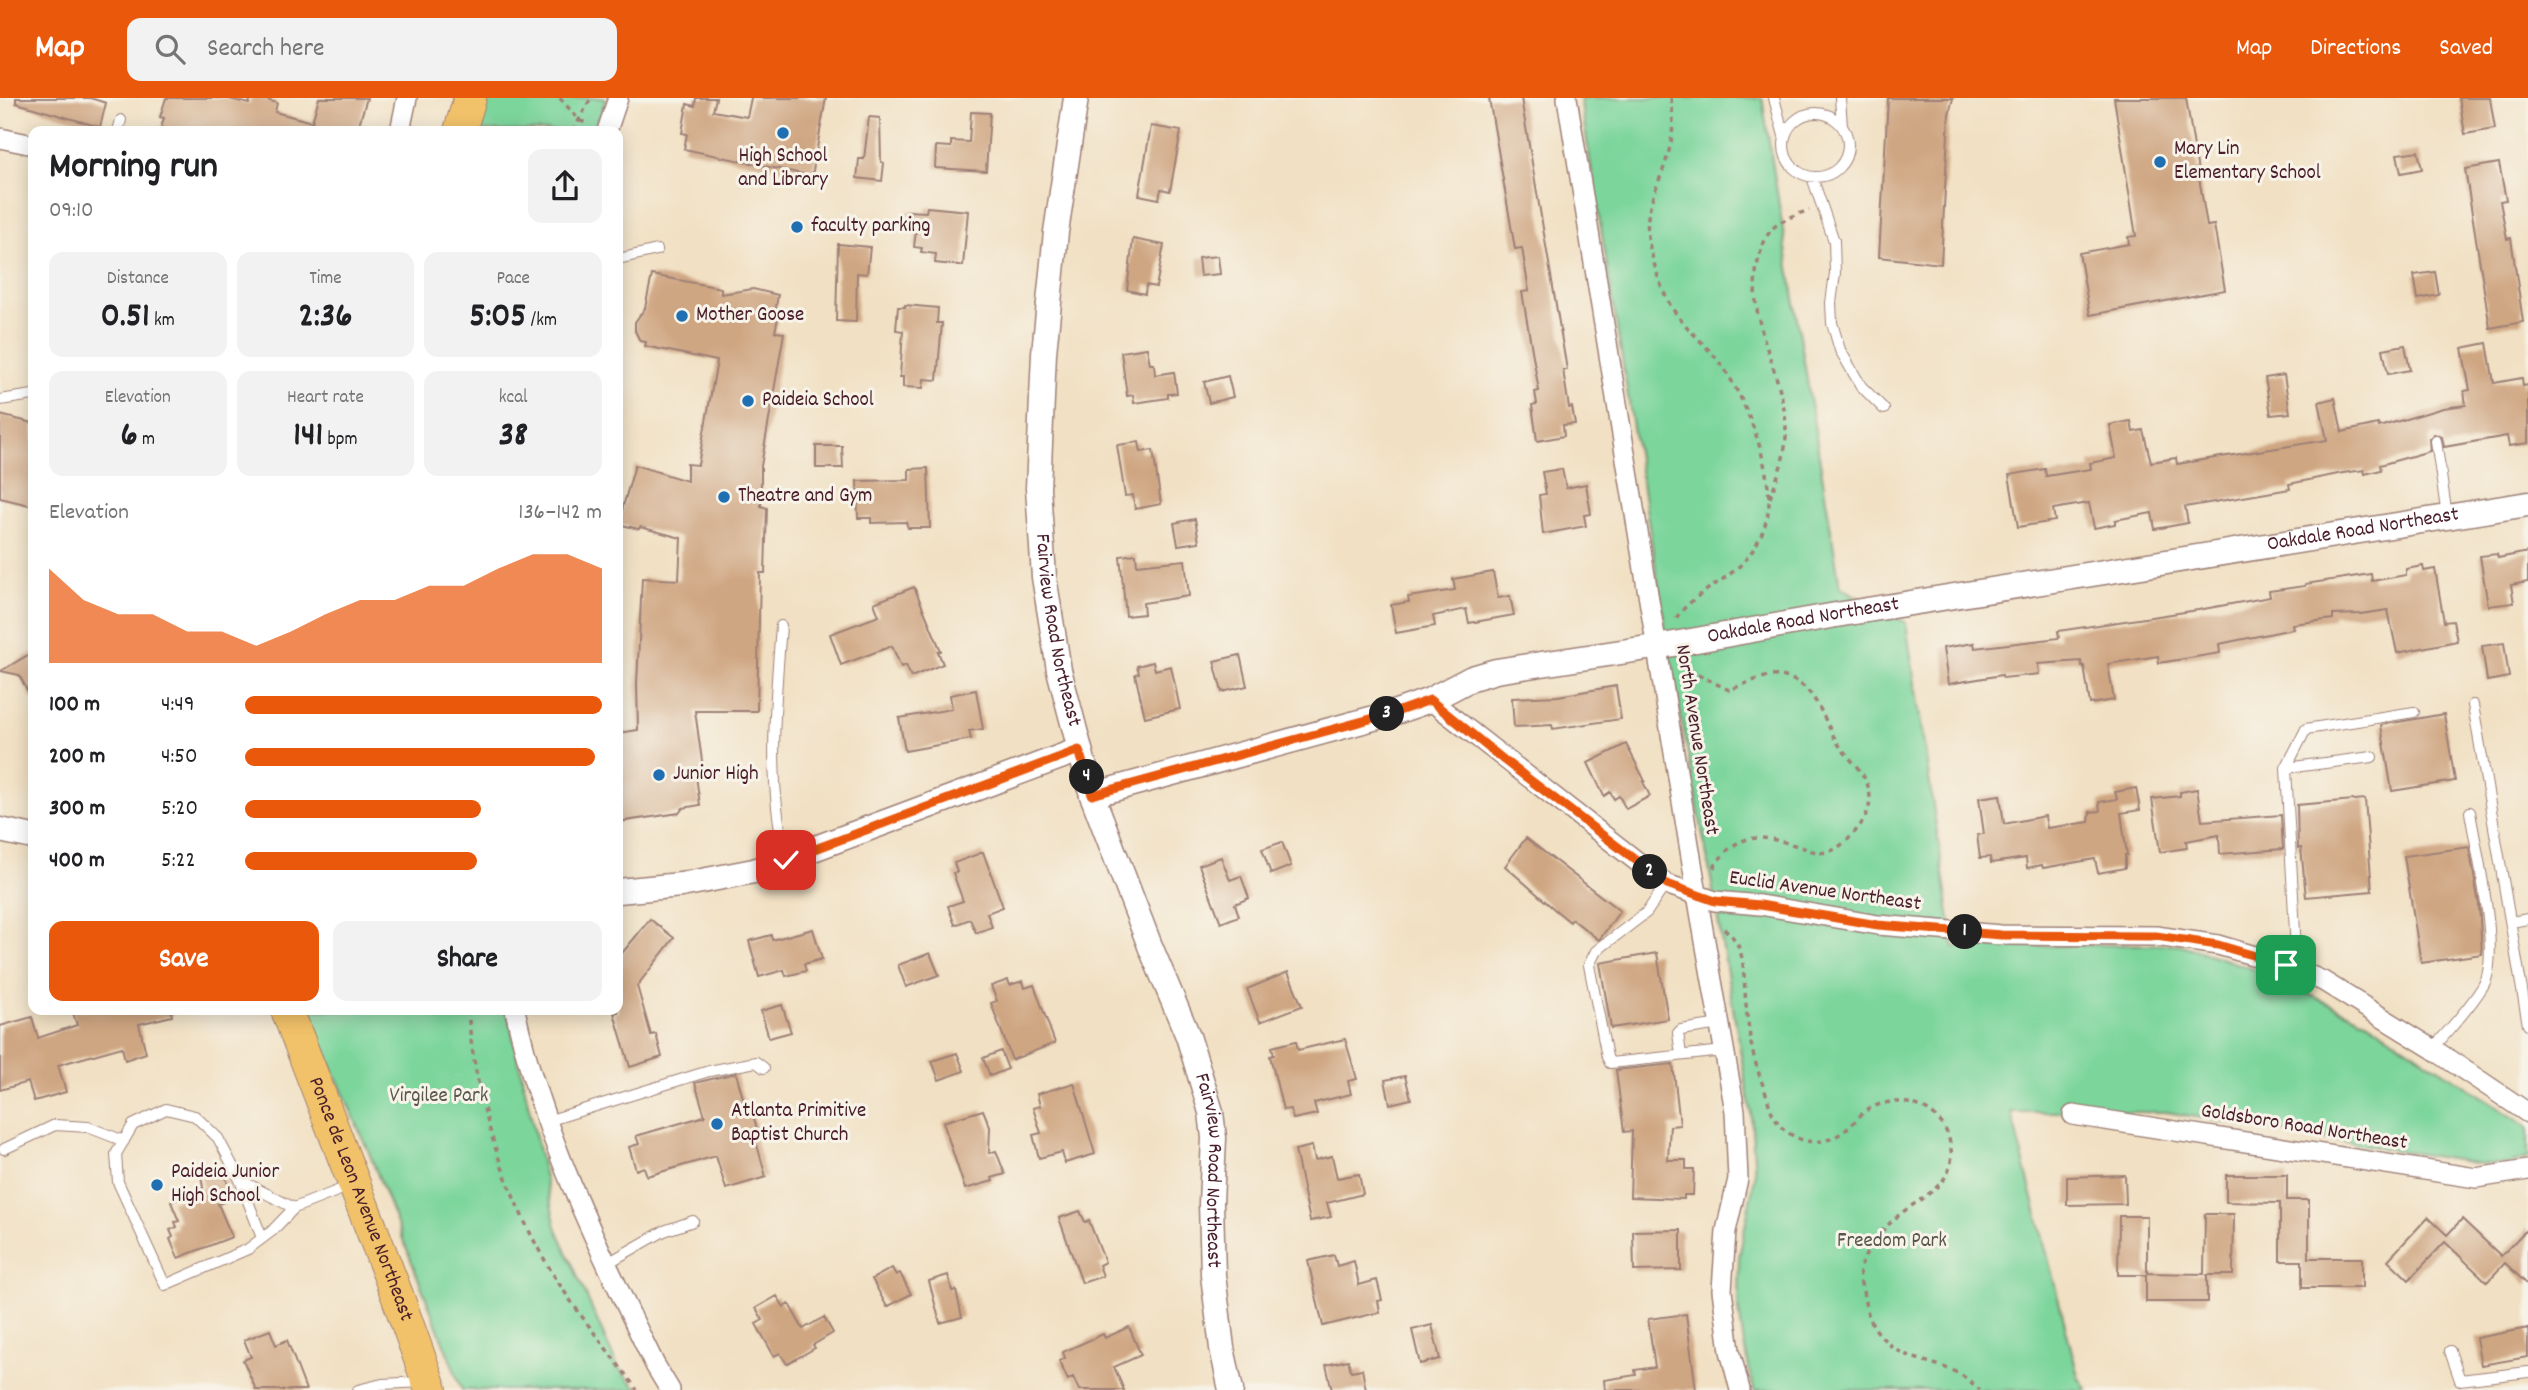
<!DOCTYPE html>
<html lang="en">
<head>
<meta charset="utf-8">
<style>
  :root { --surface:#fff; --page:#f2f2f2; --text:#202124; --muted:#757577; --accent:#ea580c }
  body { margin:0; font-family:Dekko,sans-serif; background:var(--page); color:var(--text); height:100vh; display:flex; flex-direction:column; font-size:26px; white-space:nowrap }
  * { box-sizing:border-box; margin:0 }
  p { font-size:23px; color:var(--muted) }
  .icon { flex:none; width:38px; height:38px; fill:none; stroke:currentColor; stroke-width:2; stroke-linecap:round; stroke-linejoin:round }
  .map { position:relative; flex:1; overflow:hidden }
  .sheet { position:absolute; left:28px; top:28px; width:595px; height:889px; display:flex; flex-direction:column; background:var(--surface); border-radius:14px; box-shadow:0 4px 18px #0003 }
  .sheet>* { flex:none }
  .pin { position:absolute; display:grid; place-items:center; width:60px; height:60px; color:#fff; margin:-30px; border-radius:14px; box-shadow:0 4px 10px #0006 }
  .km { position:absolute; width:35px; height:35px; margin:-18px; border-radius:50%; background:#222; color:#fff; font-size:19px; line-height:35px; text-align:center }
  .round { display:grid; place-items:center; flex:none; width:74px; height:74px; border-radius:14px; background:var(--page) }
  .headline { display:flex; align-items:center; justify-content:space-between; height:119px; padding:0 21px }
  h1 { font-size:38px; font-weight:800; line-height:52px }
  .figures { display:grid; grid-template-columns:repeat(3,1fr); gap:10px; height:119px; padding:7px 21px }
  .figures div { display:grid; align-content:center; border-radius:14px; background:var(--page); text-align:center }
  .figures b { font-size:35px; font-weight:800 }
  .figures small { font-size:19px; font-weight:400 }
  .figures p { font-size:19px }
  .chart { height:196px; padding:14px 21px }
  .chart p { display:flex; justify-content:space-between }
  .chart svg { width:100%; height:126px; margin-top:7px; fill:var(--accent); opacity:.7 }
  .action { display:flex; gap:14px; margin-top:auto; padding:14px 21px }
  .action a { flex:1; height:80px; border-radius:14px; background:var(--accent); color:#fff; font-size:28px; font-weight:800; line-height:80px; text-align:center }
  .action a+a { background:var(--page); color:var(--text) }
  ul { padding:0 21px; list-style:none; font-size:23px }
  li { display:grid; grid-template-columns:112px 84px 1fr; align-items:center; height:52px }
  li i { height:18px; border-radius:9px; background:var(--accent) }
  header { display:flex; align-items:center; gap:42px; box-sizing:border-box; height:98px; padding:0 35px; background:var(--accent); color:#fff }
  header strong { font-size:33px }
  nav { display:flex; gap:38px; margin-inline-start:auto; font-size:24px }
  .search { width:490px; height:63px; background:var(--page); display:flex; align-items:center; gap:18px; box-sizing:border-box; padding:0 24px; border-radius:14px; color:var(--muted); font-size:26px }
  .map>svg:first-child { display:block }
</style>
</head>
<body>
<header>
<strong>Map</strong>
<div class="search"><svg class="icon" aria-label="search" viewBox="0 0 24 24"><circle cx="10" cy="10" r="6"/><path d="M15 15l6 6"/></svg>Search here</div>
<nav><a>Map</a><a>Directions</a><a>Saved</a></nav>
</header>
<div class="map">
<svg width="2528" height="1292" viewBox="0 0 2528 1292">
  <rect width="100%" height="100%" fill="#f7f3e8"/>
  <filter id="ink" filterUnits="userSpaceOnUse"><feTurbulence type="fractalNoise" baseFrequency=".0143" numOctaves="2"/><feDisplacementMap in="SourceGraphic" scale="14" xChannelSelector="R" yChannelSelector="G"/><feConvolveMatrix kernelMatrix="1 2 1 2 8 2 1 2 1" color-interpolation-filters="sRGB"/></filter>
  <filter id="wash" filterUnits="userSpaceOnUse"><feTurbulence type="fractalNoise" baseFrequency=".00686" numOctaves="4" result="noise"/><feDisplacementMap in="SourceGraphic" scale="28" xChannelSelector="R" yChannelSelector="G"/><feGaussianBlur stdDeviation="1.57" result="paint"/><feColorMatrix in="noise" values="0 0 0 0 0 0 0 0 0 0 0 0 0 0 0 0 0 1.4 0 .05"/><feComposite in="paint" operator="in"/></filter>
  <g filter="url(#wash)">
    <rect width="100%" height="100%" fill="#f1e0c3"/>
    <path fill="#7cd59b" stroke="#637a63" stroke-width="2" d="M480,0H606L595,33H473Z
      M1580,0H1762L1840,489L1906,525L1954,849L2179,846L2253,871L2365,922L2528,1029V1060L2510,1066H2480L2166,1014H2011L2078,1278L2087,1292H1754L1744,1247L1738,1204L1739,1159L1755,1078L1751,1015L1710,775L1670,559Z
      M307,912H507L556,1129L618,1270L639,1292H462L368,1052Z"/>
    <g id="blocks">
      <path fill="#cfa682" d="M16,0H90L106,5L100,29L16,5Z
        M166,0H226L249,6L251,0H260L277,5L275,14L312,24L319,0H367L357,33H160L164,20L160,19Z
        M696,0H716L713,13L747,19L751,0H826L812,78L684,51L687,36L682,35L687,6L695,8Z
        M1489,0H1521L1567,272H1563L1569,310L1572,309L1575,326L1563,327L1564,338L1537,343L1532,307L1537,306L1535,294L1539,293L1522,194L1529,193L1522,150L1515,151Z
        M1888,0H1953L1949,16L1941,166L1879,159Z
        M2114,0H2186L2207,128L2214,127L2225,192L2090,217L2079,155L2129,146L2128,139L2136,138Z
        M2459,0H2490L2495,31L2465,36Z
        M971,14L990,15L986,73L935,70L936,48L951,49V43L969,44Z
        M869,19L880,20L881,64L884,65L882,83L857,80L859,61H864Z
        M1151,28L1181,33L1170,93L1161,91L1159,101L1139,97Z
        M2418,53L2422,71L2401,75L2397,56Z
        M2499,65L2506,102L2500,103L2507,141L2511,140L2523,224L2490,230L2465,71Z
        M927,109L968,113L963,168L935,165L936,156L921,154L922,150L914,149L916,133L905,132L907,113L926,114Z
        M1133,141L1164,147L1156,189L1146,187L1145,196L1127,192Z
        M838,146L870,149L867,176L857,175L856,224L836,223Z
        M1218,158L1220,176L1200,178L1198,160Z
        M2435,174L2439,197L2418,201L2414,177Z
        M652,177L721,190V196L753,191L778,197L775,215H779L775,234L784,235L761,368V408L767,410L765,475H760L757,613H695L704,677L696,678L700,707L683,710L679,715L618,724V635L638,632L637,586L642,480L679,482L681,440L640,429L639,431L618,426L635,367L687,383V366L698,367L717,263L645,248L646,244L640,243L635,233V224L645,210Z
        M905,207L938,210L937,225H942L937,282L924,281L923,290L903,289V279H900L903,233L896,232L898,209H905Z
        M2487,245L2494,285L2522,280L2523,288L2528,287V345L2509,348L2507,338L2444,349L2442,339L2434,336L2429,341L2430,353L2380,367L2381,372L2365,376L2364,372L2343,375L2289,386L2290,391L2185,409L2188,425L2155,431L2152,415L2115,422V426L2094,430L2089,405L2053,411L2055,423L2018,429L2009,377L2045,371L2046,378L2091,371L2090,365L2116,360L2110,327L2131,323L2133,334L2143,332L2151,364L2176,360L2177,366L2327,342L2319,304L2335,300L2342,334L2378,326L2379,329L2443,310L2466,307L2464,293L2470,292L2462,250Z
        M2405,247L2410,272L2388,276L2383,251Z
        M1147,250L1150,266H1154L1155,277L1174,274L1177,295L1168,296V300L1134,305L1133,297L1127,298L1121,254Z
        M2284,277L2290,315L2271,317L2265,280Z
        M1228,278L1233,299L1209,305L1204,284Z
        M0,317L33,325V408L0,400Z
        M1139,344L1141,354L1153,352L1161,406L1135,411L1133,397L1125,398L1117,347Z
        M816,348H842L843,370H816Z
        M928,370L930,430H908L906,424L871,425V420H858L857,383L909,382V371Z
        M1562,371L1566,390L1586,386L1591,416L1584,417L1586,428L1543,436L1539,397L1546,396L1542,374Z
        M1195,421L1199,444L1178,447L1174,425Z
        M2528,454V484L2511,487L2514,505L2488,508L2480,458L2497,456L2498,460Z
        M1136,456L1137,467L1185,462L1189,498L1143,505L1144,516L1126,518L1120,458Z
        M2423,468L2424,473L2435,471L2444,524L2453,523L2457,543L2397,555L2388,512L2361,516L2333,517V521L2292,526L2293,531L2219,546L2220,555L2159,565L2158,558L2108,566L2114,602L2090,606L2084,568H2082L2081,563L2038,566L2039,576L2003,580L2002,577L1948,586L1943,550L1974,545L1975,550L2059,540L2058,533L2198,512L2270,499L2269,493L2305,488V486L2371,476L2372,483L2406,477V471Z
        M1493,474L1498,500L1510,498L1514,517L1469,525L1466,511L1433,518L1435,528L1396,535L1391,507L1409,504L1408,499L1455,492L1453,481Z
        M914,489L941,553L938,554L943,566L911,579L906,567L901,569L892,548L841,567L830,536L879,518L874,505Z
        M2504,545L2509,579L2487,583L2482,548Z
        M33,554V603L19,577L1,573Z
        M1240,557L1247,588L1222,594L1214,563Z
        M1153,564L1155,572L1171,568L1180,611L1145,619L1135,576L1139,575L1137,568Z
        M1616,588L1621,621L1553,631L1552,627L1514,629L1512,600L1558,598Z
        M976,592L983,631L969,633L971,641L905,653L899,620L952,611L950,597Z
        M2444,616L2455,683L2392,693L2381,627Z
        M1626,646L1645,683L1643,684L1650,698L1626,711L1619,698L1614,701L1610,694L1604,698L1588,665Z
        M2136,690L2140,712L2121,715L2127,757H2125V770L2098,775L2095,761L2043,770L2042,767L2027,770L2026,760L1991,765L1990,759L1980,760L1977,737L1984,736L1979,700L2000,697L2004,726L2045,718L2047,730L2089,724L2090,714L2100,713L2099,704L2117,701L2115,694Z
        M2197,691L2202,723L2281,717L2283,751L2220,756L2219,737L2186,743L2187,750L2160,754L2152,701L2180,698V694Z
        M2365,701L2372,793L2306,799L2301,750H2298L2297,707Z
        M1526,740L1620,813L1599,842L1572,821L1570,824L1554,811L1505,768Z
        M1282,744L1291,768L1271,776L1262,751Z
        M2469,749L2479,806L2482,856L2421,865L2404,758Z
        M983,754L1003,809L987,815L992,829L976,835L970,821L955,827L948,808L963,803L953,775L957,774L954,765Z
        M1221,759L1230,782L1241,778L1249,800L1235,806L1239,818L1221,825L1199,767Z
        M650,821L674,840L637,888L651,937L656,936L662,959L630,969L614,915L618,914V860Z
        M813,831L822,861L804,866L806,873L786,878L784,872L759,879L749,843L771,837L772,842Z
        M930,855L939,877L906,889L898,867Z
        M1657,855L1668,921L1611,930L1600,865Z
        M1288,874L1302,908L1260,924L1247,891Z
        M1008,882L1010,887L1023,883L1025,890L1034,887L1055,945L1012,962L991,905L997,903L991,888Z
        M782,907L791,934L769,940L761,913Z
        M72,912H171L172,918L139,926L146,955L125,962L122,949L58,967L66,994L34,1003L28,984L0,992V928L32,919L38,940L77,927Z
        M1345,941L1357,981L1348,983L1351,996L1314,1005L1317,1016L1293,1021L1290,1011L1283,1012L1270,958L1274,957L1272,949L1296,943L1298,952Z
        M1001,953L1008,971L990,978L983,960Z
        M957,955L964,973L939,982L932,963Z
        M1673,966L1680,1027L1670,1028L1668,1062H1686V1071H1694L1693,1097H1684V1101L1630,1099L1632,1033L1624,1034L1616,972Z
        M736,975L748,1018L753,1017L758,1034L754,1036L766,1079L726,1091L716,1058L647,1078L644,1069L636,1072L629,1049L639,1046L636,1038L705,1018L695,985Z
        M1405,978L1411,1001L1390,1006L1385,982Z
        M1074,985L1095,1056L1065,1065L1062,1054L1039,1060L1033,1037L1041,1035L1033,1010L1040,1008L1037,996Z
        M983,1012L990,1029L989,1055L996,1053L1005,1076L992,1080L993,1083L965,1091L943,1024Z
        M1312,1048L1315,1062L1332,1058L1337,1080L1359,1076L1363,1096L1327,1105L1331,1119L1310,1123L1295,1052Z
        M221,1069L234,1100L218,1106L232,1139L178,1160L170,1141L173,1139L170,1132L177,1129L175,1124L179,1123L171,1104L203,1090L201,1077Z
        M2125,1077L2126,1106L2067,1107V1079Z
        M2226,1077H2287V1102H2309V1160H2362V1190H2302V1163H2280V1105L2226,1104Z
        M1080,1113L1085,1124L1089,1123L1105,1164L1099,1167L1103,1178L1082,1185L1059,1120Z
        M2205,1116H2234L2233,1177H2207V1204H2146V1177H2118L2119,1118H2147V1175L2204,1176Z
        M2428,1119L2447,1137L2462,1121L2501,1158L2528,1130V1187L2505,1165L2487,1184L2445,1144L2409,1182L2388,1162Z
        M1681,1132V1172L1634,1173L1633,1133Z
        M1334,1157L1337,1168L1354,1163L1359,1187L1377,1182L1382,1202L1378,1203L1380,1214L1323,1228L1308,1163Z
        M892,1170L896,1177L900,1175L911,1196L887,1209L872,1181Z
        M948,1177L952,1193L956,1192L962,1219L940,1225L929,1183Z
        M777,1198L784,1209L789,1206L803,1231L824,1219L833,1235L813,1247L815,1250L787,1266L780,1255L774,1258L756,1226L763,1222L756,1210Z
        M1686,1216L1696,1292H1605L1604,1282L1636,1277L1635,1272L1655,1269L1648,1221Z
        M1432,1227L1440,1261L1420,1266L1412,1232Z
        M1129,1229L1141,1257L1114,1269L1124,1292H1079L1073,1279L1068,1282L1059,1263L1065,1260L1063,1254L1103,1236L1105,1240Z
        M2528,1230V1259L2481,1267L2476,1240Z
        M270,1232L276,1247L287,1242L306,1292H256L243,1262L251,1259L244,1242Z
        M1348,1262L1351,1273L1362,1271L1366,1292H1332L1326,1267Z"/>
    </g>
  </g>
  <g filter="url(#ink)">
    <use href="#blocks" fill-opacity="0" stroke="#9e8077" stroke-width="2"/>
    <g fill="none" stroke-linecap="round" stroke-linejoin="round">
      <g stroke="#9e8077" stroke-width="12">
        <path id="service" d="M1774,0L1784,38
          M1840,0L1842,28
          M1784 47a32 32 0 1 1 64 0a32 32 0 1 1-64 0Z
          M118,33L121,22
          M1812,79L1834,143L1835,175L1831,205L1832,225L1840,252L1861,288L1884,311
          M618,161L657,152
          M0,302L33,297
          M2436,343L2447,418
          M781,528C775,605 767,685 786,761
          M2473,607L2528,927
          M2286,670L2306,631L2414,614
          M1666,786L1647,814L1596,853L1589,867L1607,959L1610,965L1724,953
          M2511,824L2528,821
          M2297,871L2286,670L2372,659
          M2433,951C2449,931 2470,910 2483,888C2502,857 2476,752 2470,714
          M1681,957L1678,935L1681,932L1720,926
          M547,1023L709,973L756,964L764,970
          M4,1051L55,1027L88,1029L124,1043
          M240,1082L262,1140
          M294,1110L272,1133L248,1151L165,1187L118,1084L116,1056L133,1027L166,1011L195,1018L218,1040L240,1082L294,1110L350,1088
          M606,1166L664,1133L693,1123
          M2450,1253L2460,1282L2528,1274
          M358,1292L382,1286L424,1284"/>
      </g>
      <g stroke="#9e8077" stroke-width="22">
        <path id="minor" d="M1567,0L1702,826L1735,1013L1738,1081L1726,1133L1722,1192L1730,1253L1740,1292
          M400,33L407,0
          M607,33L618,0
          M0,40L33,47
          M1430,602L1666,786L1715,803L1760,807L1878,827L2001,837L2156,838L2218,847L2286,867L2323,883L2433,951L2528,1015
          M515,912C542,1037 599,1152 655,1267L670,1292
          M2073,1017L2476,1080L2528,1072"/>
      </g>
      <g stroke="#9e8077" stroke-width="27">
        <g id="tertiary">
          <path id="s1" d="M1076,0L1056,134L1044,255L1038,390L1044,479L1059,572L1092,697L1150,848L1188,938L1211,1014L1214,1040L1211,1105L1213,1177L1222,1250L1231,1292"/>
          <path id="s2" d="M1092,697L1396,614L1430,602L1472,580L1496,573L1674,546L1836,517L2528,406"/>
          <path d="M0,732L33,739"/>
          <path d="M618,793L681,787L754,773L1079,652"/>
        </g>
      </g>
      <g stroke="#9e8077" stroke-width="34">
        <g id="trunk">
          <path d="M460,33L470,0"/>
          <path id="s3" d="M287,912L397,1197L431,1292"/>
        </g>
      </g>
      <path stroke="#9e8077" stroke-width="3.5" stroke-dasharray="5 5" stroke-linecap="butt" d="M560,0L579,22L588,26
        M1671,0C1673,16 1674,32 1670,48C1662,87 1640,107 1650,150C1655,170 1661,192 1672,210C1688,234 1712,251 1727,275C1749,311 1767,359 1769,401C1770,419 1761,441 1750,456C1730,484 1693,493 1675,522
        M573,33L591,0
        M1770,400C1777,380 1785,360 1786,339C1788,274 1740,223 1760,156C1762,149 1766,138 1771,132C1780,122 1796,117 1809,112
        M1680,568L1729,592C1746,586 1768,574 1785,579C1816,587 1822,620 1837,644C1847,660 1865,673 1869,692C1873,709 1864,724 1853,736C1847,743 1837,752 1827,754C1818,756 1809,752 1801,749C1762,737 1737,731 1713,771
        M1724,831C1745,846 1743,869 1745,893C1746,910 1748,928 1751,945C1754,963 1760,979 1766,996C1770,1010 1774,1024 1786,1033C1806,1049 1830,1046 1848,1030C1855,1024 1860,1016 1867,1012C1897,994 1940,1007 1949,1041C1961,1085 1926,1095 1899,1117C1883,1130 1864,1152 1860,1173C1859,1179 1861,1187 1863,1193C1865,1207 1868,1221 1877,1233C1900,1265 1928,1259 1959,1276C1967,1280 1974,1287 1980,1292
        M468,912C475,1006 507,1104 558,1184C582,1221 611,1256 637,1292"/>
      <use href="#service" stroke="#fff" stroke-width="10"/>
      <use href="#minor" stroke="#fff" stroke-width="19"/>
      <use href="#tertiary" stroke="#fff" stroke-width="24"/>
      <use href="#trunk" stroke="#f2c26a" stroke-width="32"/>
    </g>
  </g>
  <g fill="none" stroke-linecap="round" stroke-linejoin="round" filter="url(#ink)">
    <g stroke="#fff" stroke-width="14">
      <path id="route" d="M786,762L1079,652L1092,697L1396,614L1430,602L1505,663L1667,786L1715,803L1760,807L1878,827L2001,837L2156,838L2218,847L2286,867"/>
    </g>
    <use href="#route" stroke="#ea580c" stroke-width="9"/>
  </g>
  <g fill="#1f6fb2" stroke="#f7f3e8" stroke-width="2.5">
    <circle cx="783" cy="35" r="7"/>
    <circle cx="2160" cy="64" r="7"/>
    <circle cx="797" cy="129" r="7"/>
    <circle cx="682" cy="218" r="7"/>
    <circle cx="748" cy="303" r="7"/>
    <circle cx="724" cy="399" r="7"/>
    <circle cx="659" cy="677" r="7"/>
    <circle cx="717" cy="1026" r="7"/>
    <circle cx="157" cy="1087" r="7"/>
  </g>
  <g text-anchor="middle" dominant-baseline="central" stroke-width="6" stroke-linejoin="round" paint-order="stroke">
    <g font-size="21" fill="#4a1f2b" stroke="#f7f3e8" text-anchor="start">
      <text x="2174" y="52">Mary Lin<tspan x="2174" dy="24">Elementary School</tspan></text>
      <text x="783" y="59" text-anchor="middle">High School<tspan x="783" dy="24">and Library</tspan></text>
      <text x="811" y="129">faculty parking</text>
      <text x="696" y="218">Mother Goose</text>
      <text x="762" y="303">Paideia School</text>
      <text x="738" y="399">Theatre and Gym</text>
      <text x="673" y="677">Junior High</text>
      <text x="731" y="1014">Atlanta Primitive<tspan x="731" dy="24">Baptist Church</tspan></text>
      <text x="171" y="1075">Paideia Junior<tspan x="171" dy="24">High School</tspan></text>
    </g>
    <g font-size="21" fill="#4a1f2b" stroke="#f7f3e8">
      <text stroke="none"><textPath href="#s2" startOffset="1302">Oakdale Road Northeast</textPath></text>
      <text stroke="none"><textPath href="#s2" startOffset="735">Oakdale Road Northeast</textPath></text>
      <text stroke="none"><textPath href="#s1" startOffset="536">Fairview Road Northeast</textPath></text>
      <text transform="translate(1696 642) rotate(81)">North Avenue Northeast</text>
      <text transform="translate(1825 794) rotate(8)">Euclid Avenue Northeast</text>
      <text transform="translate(2304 1030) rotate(9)">Goldsboro Road Northeast</text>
      <text stroke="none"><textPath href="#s1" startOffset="1102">Fairview Road Northeast</textPath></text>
      <text stroke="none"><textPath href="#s3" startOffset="203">Ponce de Leon Avenue Northeast</textPath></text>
    </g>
    <g font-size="21" fill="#59564d" stroke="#f7f3e8">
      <text x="439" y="999">Virgilee Park</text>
      <text x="1892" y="1144">Freedom Park</text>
    </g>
  </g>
</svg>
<div class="pin" style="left:2286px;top:867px;background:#1e9e55"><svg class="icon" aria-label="arrive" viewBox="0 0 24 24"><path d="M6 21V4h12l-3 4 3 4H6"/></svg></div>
<div class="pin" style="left:786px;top:762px;background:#d93025"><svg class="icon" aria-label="check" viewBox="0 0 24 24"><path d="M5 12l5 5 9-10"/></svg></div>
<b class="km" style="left:1965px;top:834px">1</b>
<b class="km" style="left:1650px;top:774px">2</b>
<b class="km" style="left:1387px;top:616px">3</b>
<b class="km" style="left:1087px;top:679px">4</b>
<section class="sheet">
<div class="headline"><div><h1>Morning run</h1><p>09:10</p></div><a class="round"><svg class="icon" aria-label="share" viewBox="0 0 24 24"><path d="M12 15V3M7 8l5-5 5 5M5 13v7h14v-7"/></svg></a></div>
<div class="figures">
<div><p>Distance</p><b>0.51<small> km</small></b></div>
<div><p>Time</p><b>2:36</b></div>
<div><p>Pace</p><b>5:05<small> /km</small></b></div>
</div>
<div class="figures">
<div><p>Elevation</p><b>6<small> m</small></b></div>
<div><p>Heart rate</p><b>141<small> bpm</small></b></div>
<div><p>kcal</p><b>38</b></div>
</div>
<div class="chart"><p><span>Elevation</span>136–142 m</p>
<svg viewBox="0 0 160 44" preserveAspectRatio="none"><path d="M0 44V11L10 22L20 27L30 27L40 33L50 33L60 38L70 33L80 27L90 22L100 22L110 17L120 17L130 11L140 6L150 6L160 11V44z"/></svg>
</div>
<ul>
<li><b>100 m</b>4:49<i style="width:100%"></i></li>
<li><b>200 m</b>4:50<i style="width:98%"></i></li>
<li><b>300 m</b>5:20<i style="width:66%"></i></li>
<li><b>400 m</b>5:22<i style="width:65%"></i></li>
</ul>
<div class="action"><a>Save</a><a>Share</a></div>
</section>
</div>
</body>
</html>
